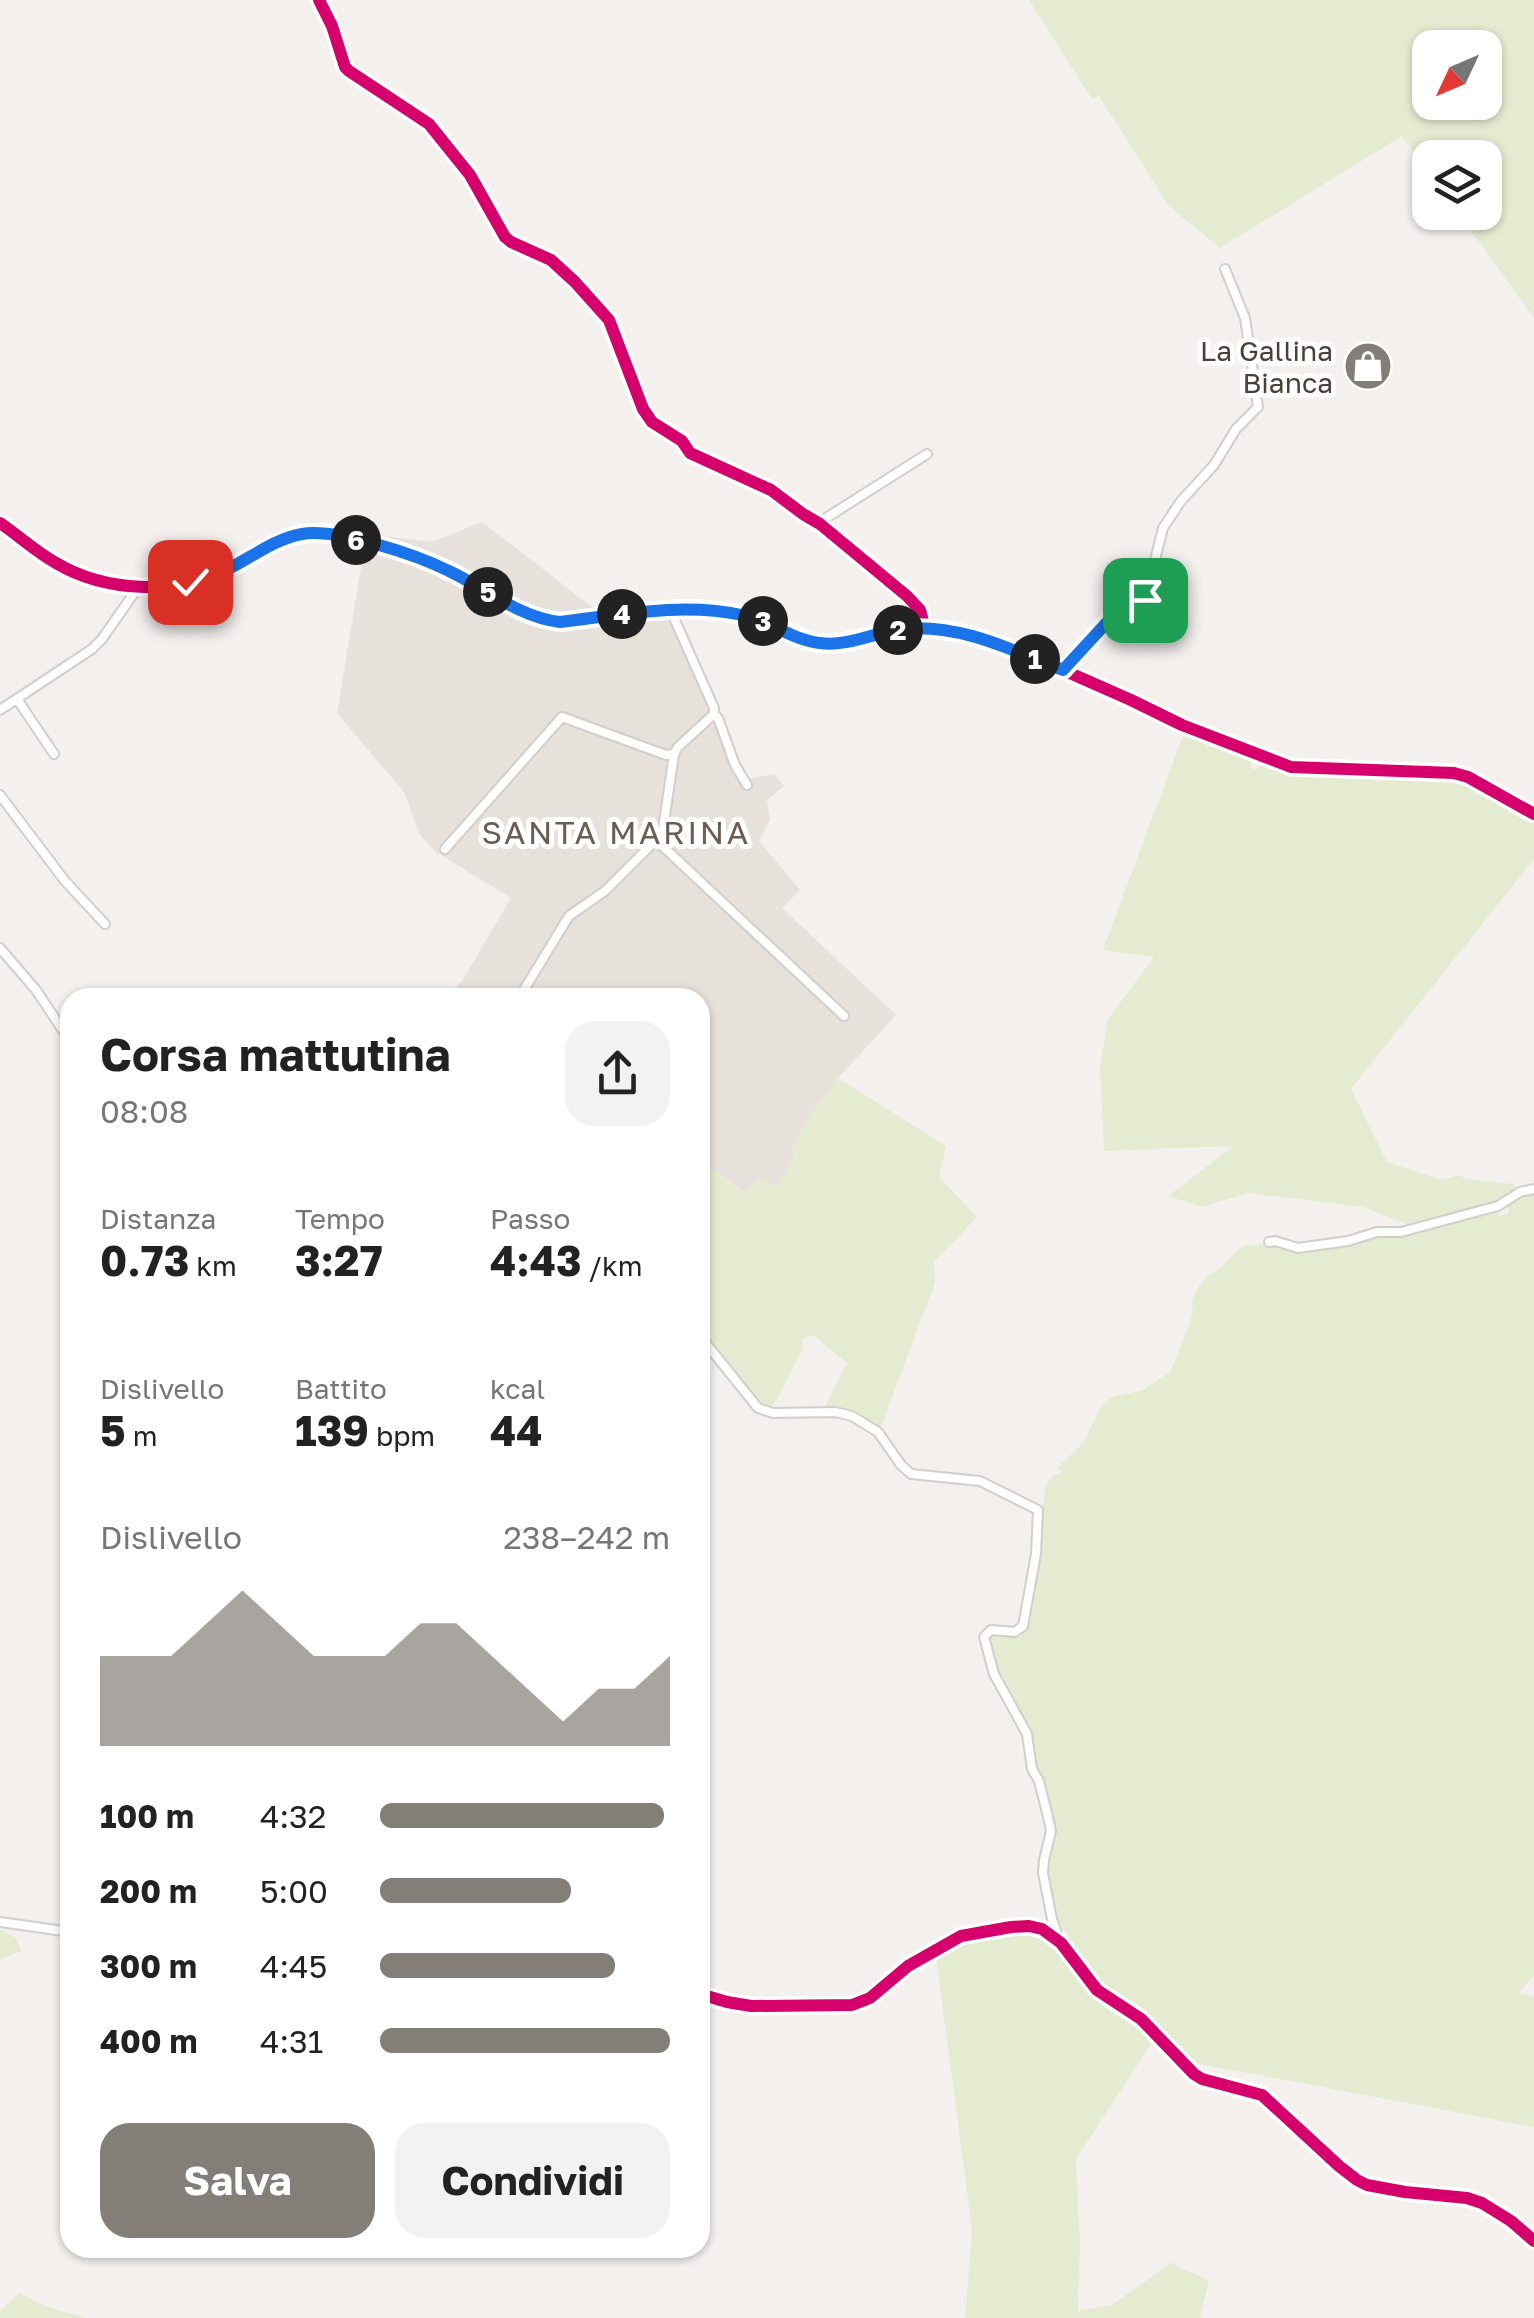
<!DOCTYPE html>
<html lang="it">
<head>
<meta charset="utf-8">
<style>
  :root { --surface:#fff; --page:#f2f2f2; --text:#222; --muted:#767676; --accent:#847e78 }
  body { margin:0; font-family:"Golos Text",sans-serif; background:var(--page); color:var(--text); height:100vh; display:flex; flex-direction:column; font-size:38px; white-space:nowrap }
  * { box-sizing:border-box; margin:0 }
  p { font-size:32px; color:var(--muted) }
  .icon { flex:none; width:55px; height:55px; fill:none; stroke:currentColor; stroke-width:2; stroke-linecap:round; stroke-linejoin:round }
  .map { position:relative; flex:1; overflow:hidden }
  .panel { position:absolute; left:60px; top:988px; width:650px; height:1270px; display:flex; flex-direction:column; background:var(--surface); border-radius:30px; box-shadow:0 2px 8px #0004 }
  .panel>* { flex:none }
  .needle { width:65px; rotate:226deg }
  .fabs { position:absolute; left:1412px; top:30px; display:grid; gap:20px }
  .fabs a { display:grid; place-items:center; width:90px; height:90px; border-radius:20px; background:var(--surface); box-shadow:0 2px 8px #0004; font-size:50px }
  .pin { position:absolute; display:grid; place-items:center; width:85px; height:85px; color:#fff; margin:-42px; border-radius:20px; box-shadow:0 5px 15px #0006 }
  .km { position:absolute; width:50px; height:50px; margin:-25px; border-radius:50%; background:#222; color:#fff; font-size:28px; line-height:50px; text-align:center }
  .round { display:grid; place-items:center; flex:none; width:105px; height:105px; border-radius:30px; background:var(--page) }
  .head { display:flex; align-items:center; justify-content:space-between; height:170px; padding:0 40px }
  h1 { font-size:45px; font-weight:700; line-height:75px }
  .stats { display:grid; grid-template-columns:repeat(3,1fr); gap:15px; height:170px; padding:10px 40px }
  .stats div { display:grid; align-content:center }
  .stats b { font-size:42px; font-weight:700 }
  .stats small { font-size:28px; font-weight:400 }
  .stats p { font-size:28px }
  .chart { height:280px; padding:20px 40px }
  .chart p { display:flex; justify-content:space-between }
  .chart svg { width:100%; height:180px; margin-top:10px; fill:var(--accent); opacity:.7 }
  .primary-button { display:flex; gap:20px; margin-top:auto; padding:20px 40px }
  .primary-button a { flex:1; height:115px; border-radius:30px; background:var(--accent); color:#fff; font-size:40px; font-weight:700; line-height:115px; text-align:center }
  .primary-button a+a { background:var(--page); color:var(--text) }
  ul { padding:0 40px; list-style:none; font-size:32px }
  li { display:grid; grid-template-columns:160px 120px 1fr; align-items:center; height:75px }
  li i { height:25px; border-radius:12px; background:var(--accent) }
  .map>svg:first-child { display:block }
</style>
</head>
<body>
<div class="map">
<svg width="1534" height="2318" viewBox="0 0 1534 2318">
  <rect width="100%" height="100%" fill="#f3f0ee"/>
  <path fill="#e7e1dc" d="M482,522L597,611L670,600L748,779L774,774L784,786L767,800L770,820L759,841L800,890L782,908L896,1015L838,1078L805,1123L795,1157L777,1187L746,1194L700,1160V998L450,997L462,981L511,898L436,852L420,835L404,792L337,713L364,550L361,533L432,542Z"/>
  <path fill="#e5ebd0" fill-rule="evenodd" d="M1029,0H1534V318L1458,213L1485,212V158H1430V174L1402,136L1220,248L1169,206L1099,96L1092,99ZM1430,48H1485V102H1430Z
    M1184,733L1250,757L1251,767L1256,770L1263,762L1371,775L1375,781H1381L1385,776L1453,778L1467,783L1534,820V859L1351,1089L1387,1162L1442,1180L1458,1175L1467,1179L1512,1184L1516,1188L1493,1204L1406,1224L1363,1207L1248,1193L1202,1207L1168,1196L1234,1146L1104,1151L1100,1066L1108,1019L1154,957L1103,950Z
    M838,1078L946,1146L939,1177L977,1217L934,1262L935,1283L880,1429C862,1417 846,1411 825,1407L847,1363L813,1335L805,1337L802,1341L803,1348L777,1400L769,1409L756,1404L700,1331V1160L745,1194L760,1178L777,1187L795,1157L791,1151L804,1123Z
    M1534,1195V1975L1519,1993L1534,1996V2127L1190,2062L1151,2021L1128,2004V2000L1124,1997L1121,2000L1092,1977L1056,1916L1047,1873L1055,1831L1054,1824L1042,1780L1034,1768L1031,1740L997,1675L988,1637L991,1634L1021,1637L1039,1553L1045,1487L1053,1475H1057L1062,1471L1057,1468L1084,1442L1100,1408L1105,1402L1113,1397L1143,1390L1170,1372L1190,1322L1193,1309L1191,1302L1199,1285L1208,1276L1220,1269L1238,1249L1246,1245L1278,1244L1290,1249L1378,1235C1417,1239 1459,1219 1498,1212L1501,1216L1509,1212L1507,1206L1516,1199Z
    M0,1929L16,1938L21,1951L0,1960Z
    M1026,1933L1038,1936L1050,1943L1064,1956L1073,1974L1112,2013L1145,2032L1153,2041L1076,2159L1080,2243L1078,2311L1112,2305L1171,2263L1209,2281L1200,2318H965L972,2230L936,1956C964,1938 992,1935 1026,1933Z
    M20,2293L48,2307L86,2318H0V2311Z"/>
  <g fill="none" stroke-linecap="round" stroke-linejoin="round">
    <g stroke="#d1cecb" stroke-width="12">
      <path id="street" d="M319,0L332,26L345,67L349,71L429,124L470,175L505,237L511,242L551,260L575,282L609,320L643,409L652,422L682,441L690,453L771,490L803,514L820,524L907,596L920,610L925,628
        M820,524L826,518L927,454
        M1063,670L1122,607L1145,600L1163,528L1181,501L1214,465L1236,429L1258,407L1245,318L1225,269
        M17,699L54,754
        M0,710L92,649L102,639L139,586
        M714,714L718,718L735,765L747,785
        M0,795L65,881L105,924
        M656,840L844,1016
        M445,849L562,717L666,755L674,754
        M0,948L36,990L70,1041
        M519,998L569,916L605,891L656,840L663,829L674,754L678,747L714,714V708L670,609
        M1269,1242L1275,1241L1298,1248L1348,1241L1377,1232H1401L1498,1206L1520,1192L1534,1189
        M700,1336L758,1408L773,1413L835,1412L852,1416L878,1432L901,1465L911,1474L980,1481L1038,1510L1036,1554L1023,1626L1015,1632L991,1630L984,1637L994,1674L1027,1734L1032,1769L1039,1781L1048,1817L1051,1831L1044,1860L1043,1873L1052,1919L1060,1941
        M0,1922L70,1932
        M700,1994L727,2002L751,2006L852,2005L870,1998L908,1966L961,1936L1011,1927L1029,1926L1042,1929L1061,1943L1097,1990L1141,2019L1194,2074L1202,2079L1262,2095L1339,2166L1357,2180L1367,2185L1405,2192L1467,2198L1482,2203L1511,2221L1534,2241"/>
    </g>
    <g stroke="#d3cdc6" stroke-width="16">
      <path id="secondary" d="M0,523C19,536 36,552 56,563C105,592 175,595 226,570C255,556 284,532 317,533C354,535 416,555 450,571C485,588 520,618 560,622L670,609H703L746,616L766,621L815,643L841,642L903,629L925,628L966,634L992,642L1063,670L1131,700L1182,725L1291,767L1454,773L1468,777L1534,814"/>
    </g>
    <use href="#street" stroke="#fdfdfc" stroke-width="8"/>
    <use href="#secondary" stroke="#f7f4f1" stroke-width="11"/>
    <g stroke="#fff" stroke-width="19">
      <path id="cycleway" d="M319,0L332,26L345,67L349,71L429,124L470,175L505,237L511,242L551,260L575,282L609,320L643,409L652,422L682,441L690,453L771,490L803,514L820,524L907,596L920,610L925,628
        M0,523C19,536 36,552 56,563C105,592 175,595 226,570C255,556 284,532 317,533C354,535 416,555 450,571C485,588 520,618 560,622L670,609H703L746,616L766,621L815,643L841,642L903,629L925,628L966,634L992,642L1063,670L1131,700L1182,725L1291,767L1454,773L1468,777L1534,814
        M700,1994L727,2002L751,2006L852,2005L870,1998L908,1966L961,1936L1011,1927L1029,1926L1042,1929L1061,1943L1097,1990L1141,2019L1194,2074L1202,2079L1262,2095L1339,2166L1357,2180L1367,2185L1405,2192L1467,2198L1482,2203L1511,2221L1534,2241"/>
    </g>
    <use href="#cycleway" stroke="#d6006c" stroke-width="12"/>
  </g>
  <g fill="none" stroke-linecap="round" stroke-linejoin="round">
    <g stroke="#fff" stroke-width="20">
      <path id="route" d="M190,582C202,579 214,576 226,570C251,558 274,539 302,534C337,528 417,555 449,571C485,588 520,618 560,622C620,615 682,602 742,615C769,621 793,640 820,643C847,647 876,632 902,629C959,623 1012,650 1063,670L1122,606L1145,600"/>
    </g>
    <use href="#route" stroke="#1a73e8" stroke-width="12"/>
  </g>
  <defs>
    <g id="shop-disc" transform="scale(2.5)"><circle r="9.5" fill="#847e78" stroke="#fff"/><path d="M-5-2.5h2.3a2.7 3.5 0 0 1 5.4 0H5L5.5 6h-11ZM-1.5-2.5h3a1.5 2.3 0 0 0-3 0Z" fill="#fff"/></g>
  </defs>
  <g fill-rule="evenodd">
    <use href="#shop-disc" x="1368" y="366"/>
  </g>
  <g text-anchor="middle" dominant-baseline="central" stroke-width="10" stroke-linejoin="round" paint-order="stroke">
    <g font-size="28" fill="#494039" stroke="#fff" text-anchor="end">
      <text x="1333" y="350">La Gallina<tspan x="1333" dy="32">Bianca</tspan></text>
    </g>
    <g font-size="32" letter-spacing="2.5" fill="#6c5c51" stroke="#fff">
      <text x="616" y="832">SANTA MARINA</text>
    </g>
  </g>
</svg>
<div class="fabs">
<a><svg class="needle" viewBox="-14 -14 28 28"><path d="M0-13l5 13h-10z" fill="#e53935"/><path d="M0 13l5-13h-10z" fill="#767676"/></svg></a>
<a><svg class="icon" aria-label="layers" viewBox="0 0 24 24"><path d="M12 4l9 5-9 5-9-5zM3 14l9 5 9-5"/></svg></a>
</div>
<div class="pin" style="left:1145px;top:600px;background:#1e9e55"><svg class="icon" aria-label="arrive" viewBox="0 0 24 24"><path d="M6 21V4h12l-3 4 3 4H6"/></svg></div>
<div class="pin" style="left:190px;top:582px;background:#d93025"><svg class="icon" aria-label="check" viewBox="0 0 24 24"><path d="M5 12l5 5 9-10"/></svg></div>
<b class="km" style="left:1035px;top:659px">1</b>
<b class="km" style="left:898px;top:630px">2</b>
<b class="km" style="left:763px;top:621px">3</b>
<b class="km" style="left:622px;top:614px">4</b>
<b class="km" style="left:488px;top:592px">5</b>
<b class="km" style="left:356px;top:540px">6</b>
<section class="panel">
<div class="head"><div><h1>Corsa mattutina</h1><p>08:08</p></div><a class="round"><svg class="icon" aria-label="share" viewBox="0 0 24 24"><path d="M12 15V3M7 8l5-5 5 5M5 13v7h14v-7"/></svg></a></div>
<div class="stats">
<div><p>Distanza</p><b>0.73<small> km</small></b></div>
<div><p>Tempo</p><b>3:27</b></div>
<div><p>Passo</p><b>4:43<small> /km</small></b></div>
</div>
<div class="stats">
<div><p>Dislivello</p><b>5<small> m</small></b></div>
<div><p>Battito</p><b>139<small> bpm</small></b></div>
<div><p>kcal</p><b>44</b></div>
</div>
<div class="chart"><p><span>Dislivello</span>238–242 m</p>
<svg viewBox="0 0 160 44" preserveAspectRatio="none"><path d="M0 44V22L10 22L20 22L30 14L40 6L50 14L60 22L70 22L80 22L90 14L100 14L110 22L120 30L130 38L140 30L150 30L160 22V44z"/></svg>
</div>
<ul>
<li><b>100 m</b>4:32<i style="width:98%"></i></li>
<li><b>200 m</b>5:00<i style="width:66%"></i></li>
<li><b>300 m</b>4:45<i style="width:81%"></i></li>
<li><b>400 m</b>4:31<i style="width:100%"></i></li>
</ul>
<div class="primary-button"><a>Salva</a><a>Condividi</a></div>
</section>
</div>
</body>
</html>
